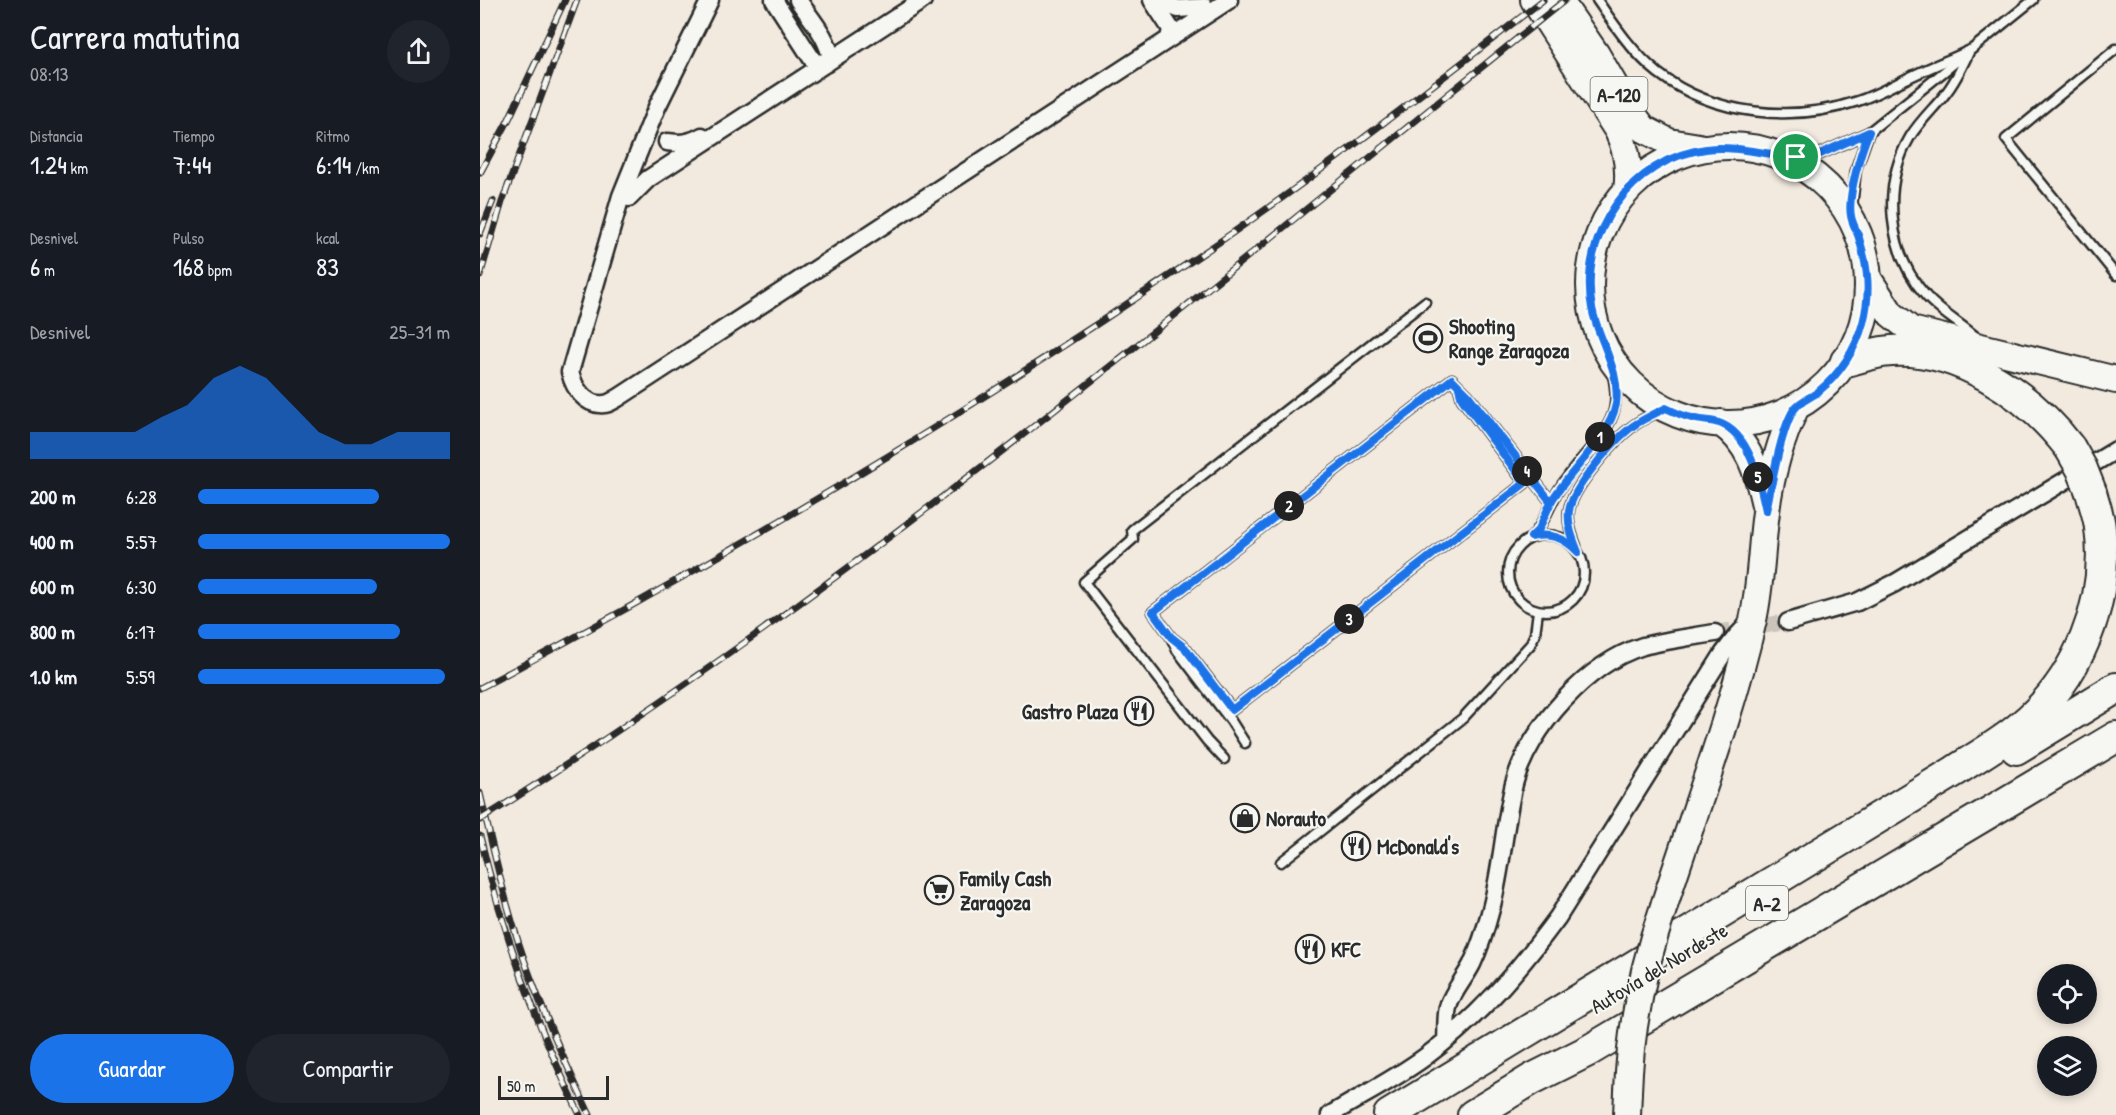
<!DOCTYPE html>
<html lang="es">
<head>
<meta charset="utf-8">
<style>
  :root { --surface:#171b24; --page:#20242c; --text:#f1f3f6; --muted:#9ea1a6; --accent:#1a73e8 }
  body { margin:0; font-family:"Patrick Hand",sans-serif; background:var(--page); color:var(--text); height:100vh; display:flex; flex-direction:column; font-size:22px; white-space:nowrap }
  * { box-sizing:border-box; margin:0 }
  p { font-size:20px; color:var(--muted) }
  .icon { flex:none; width:33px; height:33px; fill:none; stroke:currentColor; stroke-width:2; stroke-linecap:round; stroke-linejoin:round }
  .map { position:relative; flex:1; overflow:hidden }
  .details { display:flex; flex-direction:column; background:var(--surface); width:480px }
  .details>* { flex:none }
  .tools { position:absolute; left:1557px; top:964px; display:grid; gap:12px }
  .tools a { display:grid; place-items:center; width:60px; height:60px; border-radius:50%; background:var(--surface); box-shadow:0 3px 9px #0003; font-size:30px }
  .scale { position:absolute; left:18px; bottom:15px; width:111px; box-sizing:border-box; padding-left:6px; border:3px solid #2b2b2b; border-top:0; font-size:16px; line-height:21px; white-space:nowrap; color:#2b2b2b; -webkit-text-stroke:4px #f6f6f2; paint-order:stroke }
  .pin { position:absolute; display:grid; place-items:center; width:51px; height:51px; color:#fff; margin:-26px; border:3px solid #fff; border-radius:50%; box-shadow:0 2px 6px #0007 }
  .km { position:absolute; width:30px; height:30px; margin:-15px; border-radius:50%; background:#222; color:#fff; font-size:16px; line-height:30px; text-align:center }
  .round { display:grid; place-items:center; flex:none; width:63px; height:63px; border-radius:32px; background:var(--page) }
  .headline { display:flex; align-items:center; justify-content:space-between; height:102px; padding:0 30px }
  h1 { font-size:33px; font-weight:600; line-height:45px }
  .metrics { display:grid; grid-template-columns:repeat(3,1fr); gap:9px; height:102px; padding:6px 30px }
  .metrics div { display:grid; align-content:center }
  .metrics b { font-size:26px; font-weight:600 }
  .metrics small { font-size:16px; font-weight:400 }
  .metrics p { font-size:16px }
  .chart { height:168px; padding:12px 30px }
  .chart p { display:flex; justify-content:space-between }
  .chart svg { width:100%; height:108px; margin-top:6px; fill:var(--accent); opacity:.7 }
  .primary-button { display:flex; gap:12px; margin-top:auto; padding:12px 30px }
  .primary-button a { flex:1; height:69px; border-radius:36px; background:var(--accent); color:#fff; font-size:24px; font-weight:600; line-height:69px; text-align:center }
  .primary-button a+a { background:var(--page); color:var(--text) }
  ul { padding:0 30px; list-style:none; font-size:20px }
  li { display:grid; grid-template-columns:96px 72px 1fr; align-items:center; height:45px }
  li i { height:15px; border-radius:8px; background:var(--accent) }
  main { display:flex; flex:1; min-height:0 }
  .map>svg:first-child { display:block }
</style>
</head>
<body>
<main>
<section class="details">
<div class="headline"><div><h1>Carrera matutina</h1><p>08:13</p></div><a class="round"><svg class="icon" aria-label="share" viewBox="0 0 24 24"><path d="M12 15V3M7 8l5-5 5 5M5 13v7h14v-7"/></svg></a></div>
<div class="metrics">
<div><p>Distancia</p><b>1.24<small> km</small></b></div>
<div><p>Tiempo</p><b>7:44</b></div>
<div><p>Ritmo</p><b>6:14<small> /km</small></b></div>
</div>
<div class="metrics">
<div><p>Desnivel</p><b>6<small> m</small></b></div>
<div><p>Pulso</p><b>168<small> bpm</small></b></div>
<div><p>kcal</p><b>83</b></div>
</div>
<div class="chart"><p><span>Desnivel</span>25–31 m</p>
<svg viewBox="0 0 160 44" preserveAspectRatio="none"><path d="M0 44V33L10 33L20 33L30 33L40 33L50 27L60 22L70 11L80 6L90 11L100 22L110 33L120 38L130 38L140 33L150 33L160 33V44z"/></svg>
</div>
<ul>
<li><b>200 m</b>6:28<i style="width:72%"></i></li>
<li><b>400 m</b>5:57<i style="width:100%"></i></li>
<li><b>600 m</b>6:30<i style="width:71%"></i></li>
<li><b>800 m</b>6:17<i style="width:80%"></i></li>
<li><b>1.0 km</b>5:59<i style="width:98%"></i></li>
</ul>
<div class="primary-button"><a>Guardar</a><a>Compartir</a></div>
</section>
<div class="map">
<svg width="1636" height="1115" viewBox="0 0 1636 1115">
  <rect width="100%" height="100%" fill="#f2eadf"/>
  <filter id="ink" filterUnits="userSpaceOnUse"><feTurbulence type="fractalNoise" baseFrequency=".0167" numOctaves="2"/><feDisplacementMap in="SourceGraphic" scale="12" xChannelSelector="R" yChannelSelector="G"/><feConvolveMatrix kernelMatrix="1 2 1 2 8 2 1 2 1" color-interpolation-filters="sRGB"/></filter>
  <g filter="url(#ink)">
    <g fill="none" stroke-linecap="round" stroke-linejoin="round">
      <path stroke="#cac4bb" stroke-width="16" stroke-dasharray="16 8" stroke-linecap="butt" d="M1235,633L1308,622"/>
      <g stroke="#2b2b2b" stroke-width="13">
        <path id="lane" d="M1117,0C1135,26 1153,53 1178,73C1234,116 1313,123 1378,101C1393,96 1406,89 1420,82C1443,70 1467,61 1490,50
          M1636,49L1526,139L1636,275
          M1490,50C1482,67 1474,84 1462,98C1451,111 1439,122 1430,137C1401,187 1408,253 1446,296C1461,313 1480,323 1496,337
          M1299,156L1329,157L1340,154L1389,132L1553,0
          M1371,216L1376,169L1389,132
          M1028 573a38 38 0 1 1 76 0a38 38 0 1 1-76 0Z
          M1052,537C1066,522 1070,501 1082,485C1121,427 1154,425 1124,346
          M1096,546C1091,534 1087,522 1089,510C1093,487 1134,440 1153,426C1163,418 1174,414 1186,408
          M692,638L705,648L752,710L1045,483L982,399L979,388
          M765,743L751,721L697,650L691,637L673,612L972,379L988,395L1071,502
          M744,759L727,741L604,582L653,539L652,530L945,302
          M801,862L983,718L1050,645L1055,634L1058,611"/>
      </g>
      <g stroke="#2b2b2b" stroke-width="21">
        <path id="street" d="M230,0L177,107L141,196L90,372C94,388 105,406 124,404C129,404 134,400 138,398L749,0
          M294,0L334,62L347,63
          M318,0C330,18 349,38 351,60
          M672,0L691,29L689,39
          M677,0L698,9L725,7
          M187,142C201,144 210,143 222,136
          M149,198L168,179L443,0
          M1308,622L1377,602L1415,583L1636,450
          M966,1040C967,1029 965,1014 969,1004C974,990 985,978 992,964C1000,947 1006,928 1011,909C1022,868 1024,825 1034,784C1049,728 1108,663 1163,646C1187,640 1211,637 1235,633
          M850,1115C881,1096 915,1079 945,1057C998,1018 1039,970 1078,917L1243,654L1256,637L1271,621"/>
      </g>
      <g stroke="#2b2b2b" stroke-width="30">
        <path id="primary" d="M1054,0L1138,131C1147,150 1150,170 1147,190
          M1079,0L1116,54L1145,104L1164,129L1189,142L1219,147
          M1110 285a139 139 0 1 1 278 0a139 139 0 1 1-278 0Z
          M1389,280L1411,314L1431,330L1636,380
          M1241,423C1269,442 1278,473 1285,505
          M1184,906C1214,812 1251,716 1273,620C1281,584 1281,548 1286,512C1290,477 1301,438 1316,407
          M1147,1115L1148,1092"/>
      </g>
      <g stroke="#2b2b2b" stroke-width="34">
        <path id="highway" d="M1366,361C1378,358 1390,354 1402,352C1473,342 1549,394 1590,448
          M1536,749L1636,688
          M909,1115L1475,771C1496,757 1520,744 1540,727C1598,680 1630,602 1620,528C1619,516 1614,504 1611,492
          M993,1115L1052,1079L1108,1051L1636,737"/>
      </g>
      <use href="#lane" stroke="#f6f6f2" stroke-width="8"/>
      <use href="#street" stroke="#f6f6f2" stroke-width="16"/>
      <use href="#primary" stroke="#f6f6f2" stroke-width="26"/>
      <use href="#highway" stroke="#f6f6f2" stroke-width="30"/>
      <g stroke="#2b2b2b" stroke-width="7">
        <path id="rail" d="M0,173L28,121L85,0
          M0,234L13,201
          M0,276L22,202L97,0
          M0,688C244,559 481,417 710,262C832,180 947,90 1063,0
          M0,793C13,850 26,907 45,962C64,1015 86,1065 110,1115
          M0,820C385,579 731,284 1085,0
          M0,836C23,933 56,1025 100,1115"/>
      </g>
      <use href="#rail" stroke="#f6f6f2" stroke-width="4.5" stroke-dasharray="14" stroke-linecap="butt"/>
      <g stroke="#2b2b2b" stroke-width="30" stroke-linecap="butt">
        <path id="primary-bridge" d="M1148,1092C1150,1028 1163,967 1184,906"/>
      </g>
      <g stroke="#2b2b2b" stroke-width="34" stroke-linecap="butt">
        <path id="highway-bridge" d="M1590,448L1602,469L1611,492"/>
      </g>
      <use href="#primary-bridge" stroke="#f6f6f2" stroke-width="26"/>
      <use href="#highway-bridge" stroke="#f6f6f2" stroke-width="30"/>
    </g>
  </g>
  <g fill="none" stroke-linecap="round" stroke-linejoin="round" filter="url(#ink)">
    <g stroke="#fff" stroke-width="12">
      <path id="route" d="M1316,157C1286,155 1256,145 1226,149C1152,158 1098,235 1112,308C1118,340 1141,370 1136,404C1130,437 1088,472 1071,502L988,395L972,379L673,612L691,637L705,648L752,710L1045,483L982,399L979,388L988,395L1071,502L1059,529L1051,537C1071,533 1084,537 1098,552C1093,539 1087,525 1089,511C1092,488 1134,440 1153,426C1163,419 1174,414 1186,408C1194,412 1203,416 1212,418C1221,421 1231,420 1239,423C1270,433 1280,483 1286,511C1291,489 1302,420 1317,406C1323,400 1332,397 1339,391C1360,374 1376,349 1383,323C1391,293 1388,267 1379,238C1377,231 1372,223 1371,216C1367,196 1381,151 1389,132L1340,154L1316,157"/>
    </g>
    <use href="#route" stroke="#1a73e8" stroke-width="8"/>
  </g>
  <defs>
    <g id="stadium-ring" transform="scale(1.5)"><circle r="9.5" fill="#f6f6f2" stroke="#2b2b2b" stroke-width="1.5"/><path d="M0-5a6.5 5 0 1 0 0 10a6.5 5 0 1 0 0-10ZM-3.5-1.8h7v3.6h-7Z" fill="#2b2b2b"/></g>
    <g id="restaurant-ring" transform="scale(1.5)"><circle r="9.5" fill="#f6f6f2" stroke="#2b2b2b" stroke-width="1.5"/><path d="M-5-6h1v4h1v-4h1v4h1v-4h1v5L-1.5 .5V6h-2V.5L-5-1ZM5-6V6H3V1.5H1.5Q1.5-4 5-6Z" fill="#2b2b2b"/></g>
    <g id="shop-ring" transform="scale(1.5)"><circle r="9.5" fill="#f6f6f2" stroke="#2b2b2b" stroke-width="1.5"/><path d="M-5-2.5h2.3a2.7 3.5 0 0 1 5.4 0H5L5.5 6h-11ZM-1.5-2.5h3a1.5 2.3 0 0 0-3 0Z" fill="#2b2b2b"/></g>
    <g id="supermarket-ring" transform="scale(1.5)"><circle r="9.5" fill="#f6f6f2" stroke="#2b2b2b" stroke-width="1.5"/><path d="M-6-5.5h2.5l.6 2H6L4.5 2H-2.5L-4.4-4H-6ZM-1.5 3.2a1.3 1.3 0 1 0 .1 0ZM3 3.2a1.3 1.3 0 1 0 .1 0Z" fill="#2b2b2b"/></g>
  </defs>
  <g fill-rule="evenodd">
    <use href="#stadium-ring" x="948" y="338"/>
    <use href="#restaurant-ring" x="659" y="711"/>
    <use href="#shop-ring" x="765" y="818"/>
    <use href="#restaurant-ring" x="876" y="846"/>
    <use href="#supermarket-ring" x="459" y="890"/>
    <use href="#restaurant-ring" x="830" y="949"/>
  </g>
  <g text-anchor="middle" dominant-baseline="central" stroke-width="4.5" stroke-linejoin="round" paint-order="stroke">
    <g fill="#f6f6f2" stroke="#686867" stroke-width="1.5">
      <rect x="1110.5" y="77" width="57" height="34" rx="4.5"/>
      <rect x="1266" y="886" width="42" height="34" rx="4.5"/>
    </g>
    <g font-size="20" font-weight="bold" fill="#2b2b2b">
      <text x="1139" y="94">A-120</text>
      <text x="1287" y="903">A-2</text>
    </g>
    <g font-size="21" font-weight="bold" fill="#2b2b2b" stroke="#f6f6f2" text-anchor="start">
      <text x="969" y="326">Shooting<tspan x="969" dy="24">Range Zaragoza</tspan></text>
      <text x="638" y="711" text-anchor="end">Gastro Plaza</text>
      <text x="786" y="818">Norauto</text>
      <text x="897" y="846">McDonald's</text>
      <text x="480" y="878">Family Cash<tspan x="480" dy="24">Zaragoza</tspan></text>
      <text x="851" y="949">KFC</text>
    </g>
    <g font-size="21" fill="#2b2b2b" stroke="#f6f6f2">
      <text transform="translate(1179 968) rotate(-31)">Autovía del Nordeste</text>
    </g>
  </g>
</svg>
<div class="tools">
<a><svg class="icon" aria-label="locate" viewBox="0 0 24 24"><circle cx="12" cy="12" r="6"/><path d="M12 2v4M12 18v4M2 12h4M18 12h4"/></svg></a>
<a><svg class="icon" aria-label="layers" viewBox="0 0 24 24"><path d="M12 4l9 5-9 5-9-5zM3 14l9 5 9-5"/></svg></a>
</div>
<div class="scale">50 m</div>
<div class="pin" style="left:1316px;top:157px;background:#1e9e55"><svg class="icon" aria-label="arrive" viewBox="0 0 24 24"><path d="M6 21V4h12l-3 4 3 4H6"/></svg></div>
<b class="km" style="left:1120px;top:437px">1</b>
<b class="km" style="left:809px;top:506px">2</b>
<b class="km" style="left:869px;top:619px">3</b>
<b class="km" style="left:1047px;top:471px">4</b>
<b class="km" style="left:1278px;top:477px">5</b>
</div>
</main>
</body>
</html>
